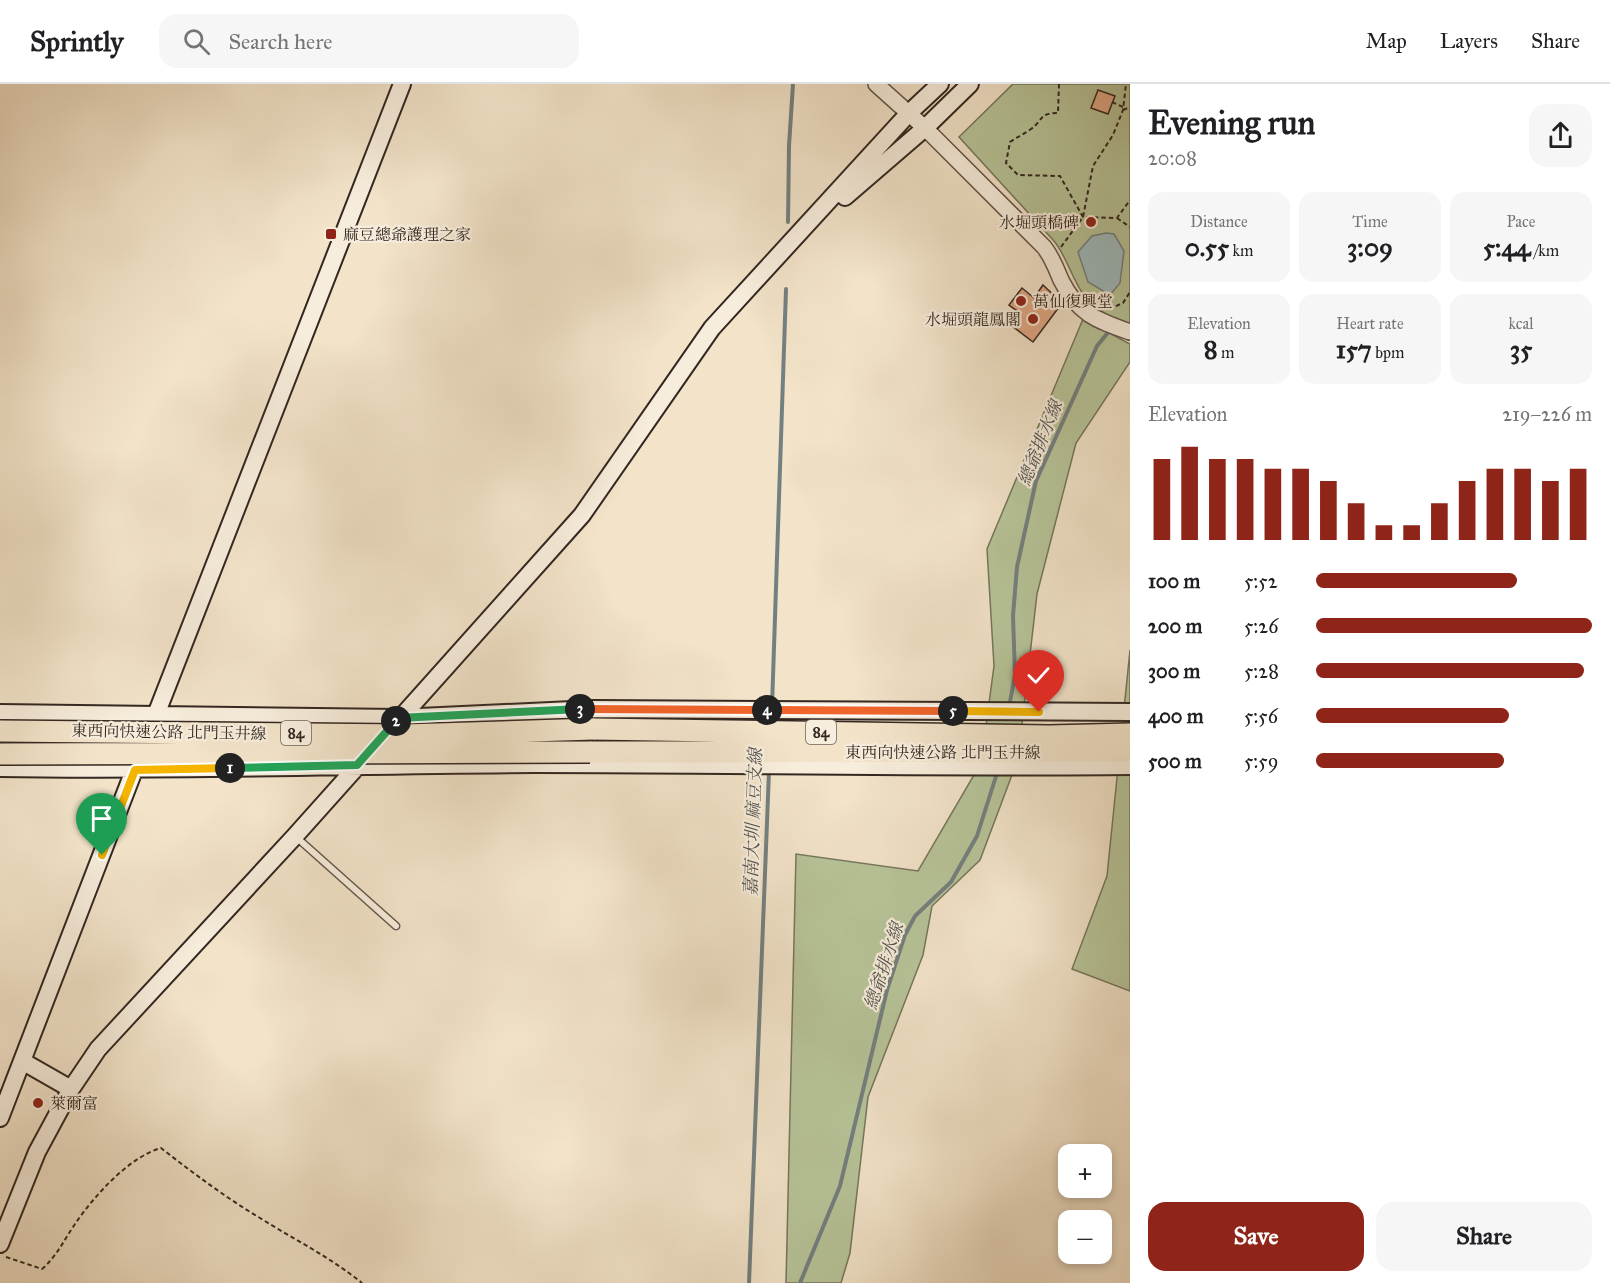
<!DOCTYPE html>
<html lang="en">
<head>
<meta charset="utf-8">
<style>
  :root { --surface:#fff; --page:#f6f6f6; --text:#202124; --muted:#757577; --line:#e0e0e0; --accent:#8f2418 }
  body { margin:0; font-family:"IM FELL Great Primer","Noto Serif TC",serif; background:var(--page); color:var(--text); height:100vh; display:flex; flex-direction:column; font-size:22px; white-space:nowrap }
  * { box-sizing:border-box; margin:0 }
  p { font-size:20px; color:var(--muted) }
  .icon { flex:none; width:33px; height:33px; fill:none; stroke:currentColor; stroke-width:2; stroke-linecap:round; stroke-linejoin:round }
  .map { position:relative; flex:1; overflow:hidden }
  .side { display:flex; flex-direction:column; background:var(--surface); width:480px }
  .side>* { flex:none }
  .buttons { position:absolute; left:1058px; top:1060px; display:grid; gap:12px }
  .buttons a { display:grid; place-items:center; width:54px; height:54px; border-radius:12px; background:var(--surface); box-shadow:0 3px 9px #0003; font-size:30px }
  .pin { position:absolute; display:grid; place-items:center; width:51px; height:51px; color:#fff; margin:-62px -26px; border-radius:50% 50% 50% 0; rotate:-45deg; box-shadow:0 0 6px #0007 }
  .pin .icon { rotate:45deg }
  .km { position:absolute; width:30px; height:30px; margin:-15px; border-radius:50%; background:#222; color:#fff; font-size:16px; line-height:30px; text-align:center }
  .round { display:grid; place-items:center; flex:none; width:63px; height:63px; border-radius:18px; background:var(--page) }
  .head { display:flex; align-items:center; justify-content:space-between; height:102px; padding:0 18px }
  h1 { font-size:33px; font-weight:700; line-height:45px }
  .figures { display:grid; grid-template-columns:repeat(3,1fr); gap:9px; height:102px; padding:6px 18px }
  .figures div { display:grid; align-content:center; border-radius:15px; background:var(--page); text-align:center }
  .figures b { font-size:26px; font-weight:700 }
  .figures small { font-size:16px; font-weight:400 }
  .figures p { font-size:16px }
  .chart { height:168px; padding:12px 18px }
  .chart p { display:flex; justify-content:space-between }
  .chart svg { width:100%; height:108px; margin-top:6px; stroke:var(--accent); stroke-width:6 }
  .primary-button { display:flex; gap:12px; margin-top:auto; padding:12px 18px }
  .primary-button a { flex:1; height:69px; border-radius:18px; background:var(--accent); color:#fff; font-size:24px; font-weight:700; line-height:69px; text-align:center }
  .primary-button a+a { background:var(--page); color:var(--text) }
  ul { padding:0 18px; list-style:none; font-size:20px }
  li { display:grid; grid-template-columns:96px 72px 1fr; align-items:center; height:45px }
  li i { height:15px; border-radius:8px; background:var(--accent) }
  header { display:flex; align-items:center; gap:36px; box-sizing:border-box; height:84px; padding:0 30px; background:var(--surface); border-bottom:2px solid var(--line) }
  header strong { font-size:28px }
  nav { display:flex; gap:33px; margin-inline-start:auto; font-size:21px }
  .search { width:420px; height:54px; background:var(--page); display:flex; align-items:center; gap:15px; box-sizing:border-box; padding:0 21px; border-radius:18px; color:var(--muted); font-size:22px }
  main { display:flex; flex:1; min-height:0 }
  .map>svg:first-child { display:block }
</style>
</head>
<body>
<header>
<strong>Sprintly</strong>
<div class="search"><svg class="icon" aria-label="search" viewBox="0 0 24 24"><circle cx="10" cy="10" r="6"/><path d="M15 15l6 6"/></svg>Search here</div>
<nav><a>Map</a><a>Layers</a><a>Share</a></nav>
</header>
<main>
<div class="map">
<svg width="1130" height="1199" viewBox="0 0 1130 1199">
  <rect width="100%" height="100%" fill="#f2e3c9"/>
  <filter id="stains"><feTurbulence type="fractalNoise" baseFrequency=".00333" numOctaves="4"/><feColorMatrix values="0 0 0 0 .2 0 0 0 0 .09 0 0 0 0 .02 0 0 0 .5 -.17"/></filter>
  <radialGradient id="worn" r=".72"><stop offset=".6" stop-color="#630" stop-opacity="0"/><stop offset="1" stop-color="#630" stop-opacity=".3"/></radialGradient>
  <path fill="#b7c499" stroke="#75765d" stroke-width="1.5" d="M1013,0H1130V242C1115,235 1097,227 1086,214C1072,197 1068,174 1054,157L959,53Z
    M1083,235L1130,260V278L1076,359L1037,510L1018,675L980,776L932,822L923,871L868,1013L850,1169L841,1199H786L796,770L918,787L981,679L994,582L987,465Z
    M1130,566V907L1072,885L1107,792Z"/>
  <path fill="#9fbcc0" stroke="#748080" stroke-width="1.5" d="M1106,149L1114,150L1124,167L1120,199L1110,211L1088,198L1078,168L1092,152Z"/>
  <g fill="none" stroke-linecap="round" stroke-linejoin="round">
    <path stroke="#748080" stroke-width="4" d="M788,138L789,62L793,0
      M772,623L786,205
      M1009,623L1015,591L1013,532L1017,483L1036,397L1097,262L1110,246
      M749,1199L769,687
      M800,1199L840,1102L887,906L905,851L915,832L951,798L977,752L998,686"/>
  </g>
  <path fill="#e2a986" stroke="#332721" stroke-width="1.5" d="M1098,6L1115,12L1108,30L1091,24Z
    M1043,201L1062,219L1033,258L1012,242L1021,230L1009,221L1022,204L1034,214Z"/>
  <g fill="none" stroke-linecap="round" stroke-linejoin="round">
    <g stroke="#63564b" stroke-width="9">
      <path id="service" d="M295,752L396,842"/>
    </g>
    <g stroke="#63564b" stroke-width="18">
      <path id="tertiary" d="M876,0L925,44L1044,163C1052,173 1056,184 1061,196C1078,230 1096,236 1130,248"/>
    </g>
    <g stroke="#332721" stroke-width="20">
      <path id="secondary" d="M845,113L925,44L970,0
        M0,629L398,634L593,625L1130,628
        M152,641L402,0
        M0,684C178,687 356,681 534,680C732,680 931,684 1130,682
        M22,977L71,1005
        M0,1034L138,676
        M0,1160L37,1068L71,1005L98,965L295,752L582,431L712,244L909,29L940,0"/>
    </g>
    <g stroke="#332721" stroke-width="24">
      <path id="trunk" d="M593,645L1049,652L1130,650
        M590,668L1130,667"/>
    </g>
    <path stroke="#332721" stroke-width="2" stroke-dasharray="4.5 3" stroke-linecap="butt" d="M1059,0L1058,29C1038,29 1044,36 1031,45C1024,50 1017,53 1010,58L1006,79L1018,91L1060,92L1083,133L1117,134L1130,116
      M1112,18L1123,23
      M1123,26L1130,23
      M1117,134L1130,143
      M1061,163L1083,133L1093,82L1113,51L1123,26L1126,0
      M1109,225L1123,219L1130,208
      M6,1173L42,1185C57,1172 64,1156 75,1140C94,1112 129,1073 161,1064C193,1089 225,1113 260,1134C295,1156 330,1173 362,1199"/>
    <use href="#service" stroke="#f7eddc" stroke-width="6"/>
    <use href="#tertiary" stroke="#f7eddc" stroke-width="15"/>
    <use href="#secondary" stroke="#f7eddc" stroke-width="16"/>
    <use href="#trunk" stroke="#f2e3c9" stroke-width="21"/>
    <g stroke="#332721" stroke-width="24" stroke-linecap="butt">
      <path id="trunk-bridge" d="M0,647L405,651L593,645
        M0,670L590,668"/>
    </g>
    <use href="#trunk-bridge" stroke="#f2e3c9" stroke-width="21"/>
  </g>
  <g fill="none" stroke-linecap="round" stroke-linejoin="round">
    <g stroke="#fff" stroke-width="12">
      <path id="split-1" d="M102,771L135,686L230,684"/>
    </g>
    <g stroke="#fff" stroke-width="12">
      <path id="split-2" d="M230,684L357,681L396,637"/>
    </g>
    <g stroke="#fff" stroke-width="12">
      <path id="split-3" d="M396,637L398,634L580,625"/>
    </g>
    <g stroke="#fff" stroke-width="12">
      <path id="split-4" d="M580,625L767,626"/>
    </g>
    <g stroke="#fff" stroke-width="12">
      <path id="split-5" d="M767,626L953,627"/>
    </g>
    <g stroke="#fff" stroke-width="12">
      <path id="split-6" d="M953,627L1039,628"/>
    </g>
    <use href="#split-1" stroke="#f5b400" stroke-width="8"/>
    <use href="#split-2" stroke="#22a559" stroke-width="8"/>
    <use href="#split-3" stroke="#22a559" stroke-width="8"/>
    <use href="#split-4" stroke="#f0652b" stroke-width="8"/>
    <use href="#split-5" stroke="#f0652b" stroke-width="8"/>
    <use href="#split-6" stroke="#f5b400" stroke-width="8"/>
  </g>
  <g fill="#8f2418" stroke="#f7eddc" stroke-width="2">
    <circle cx="1091" cy="138" r="6"/>
    <rect x="325" y="144" width="12" height="12" rx="3"/>
    <circle cx="1021" cy="217" r="6"/>
    <circle cx="1033" cy="235" r="6"/>
    <circle cx="38" cy="1019" r="6"/>
  </g>
  <g text-anchor="middle" dominant-baseline="central" stroke-width="4.5" stroke-linejoin="round" paint-order="stroke">
    <g fill="#f7eddc" stroke="#6e6259" stroke-width="1.5">
      <rect x="806" y="636" width="30" height="24" rx="4.5"/>
      <rect x="281" y="637" width="30" height="24" rx="4.5"/>
    </g>
    <g font-size="15" font-weight="bold" fill="#332721">
      <text x="821" y="648">84</text>
      <text x="296" y="649">84</text>
    </g>
    <g font-size="16" fill="#332721" stroke="#f7eddc" text-anchor="start">
      <text x="1079" y="138" text-anchor="end">水堀頭橋碑</text>
      <text x="343" y="150">麻豆總爺護理之家</text>
      <text x="1033" y="217">萬仙復興堂</text>
      <text x="1021" y="235" text-anchor="end">水堀頭龍鳳閣</text>
      <text x="50" y="1019">萊爾富</text>
    </g>
    <g font-size="16" fill="#332721" stroke="#f7eddc">
      <text transform="translate(169 648) rotate(1)">東西向快速公路 北門玉井線</text>
      <text x="943" y="668">東西向快速公路 北門玉井線</text>
    </g>
    <g font-size="18" font-style="italic" fill="#535451" stroke="#f7eddc">
      <text transform="translate(1040 359) rotate(-68)">總爺排水線</text>
      <text transform="translate(753 738) rotate(-88)">嘉南大圳 麻豆支線</text>
      <text transform="translate(884 882) rotate(-72)">總爺排水線</text>
    </g>
  </g>
  <rect width="100%" height="100%" filter="url(#stains)"/>
  <rect width="100%" height="100%" fill="url(#worn)"/>
</svg>
<div class="buttons">
<a>+</a>
<a>−</a>
</div>
<div class="pin" style="left:102px;top:771px;background:#1e9e55"><svg class="icon" aria-label="arrive" viewBox="0 0 24 24"><path d="M6 21V4h12l-3 4 3 4H6"/></svg></div>
<div class="pin" style="left:1039px;top:628px;background:#d93025"><svg class="icon" aria-label="check" viewBox="0 0 24 24"><path d="M5 12l5 5 9-10"/></svg></div>
<b class="km" style="left:230px;top:684px">1</b>
<b class="km" style="left:396px;top:637px">2</b>
<b class="km" style="left:580px;top:625px">3</b>
<b class="km" style="left:767px;top:626px">4</b>
<b class="km" style="left:953px;top:627px">5</b>
</div>
<section class="side">
<div class="head"><div><h1>Evening run</h1><p>20:08</p></div><a class="round"><svg class="icon" aria-label="share" viewBox="0 0 24 24"><path d="M12 15V3M7 8l5-5 5 5M5 13v7h14v-7"/></svg></a></div>
<div class="figures">
<div><p>Distance</p><b>0.55<small> km</small></b></div>
<div><p>Time</p><b>3:09</b></div>
<div><p>Pace</p><b>5:44<small> /km</small></b></div>
</div>
<div class="figures">
<div><p>Elevation</p><b>8<small> m</small></b></div>
<div><p>Heart rate</p><b>157<small> bpm</small></b></div>
<div><p>kcal</p><b>35</b></div>
</div>
<div class="chart"><p><span>Elevation</span>219–226 m</p>
<svg viewBox="0 0 160 44" preserveAspectRatio="none"><path d="M5 44V11M15 44V6M25 44V11M35 44V11M45 44V15M55 44V15M65 44V20M75 44V29M85 44V38M95 44V38M105 44V29M115 44V20M125 44V15M135 44V15M145 44V20M155 44V15"/></svg>
</div>
<ul>
<li><b>100 m</b>5:52<i style="width:73%"></i></li>
<li><b>200 m</b>5:26<i style="width:100%"></i></li>
<li><b>300 m</b>5:28<i style="width:97%"></i></li>
<li><b>400 m</b>5:56<i style="width:70%"></i></li>
<li><b>500 m</b>5:59<i style="width:68%"></i></li>
</ul>
<div class="primary-button"><a>Save</a><a>Share</a></div>
</section>
</main>
</body>
</html>
